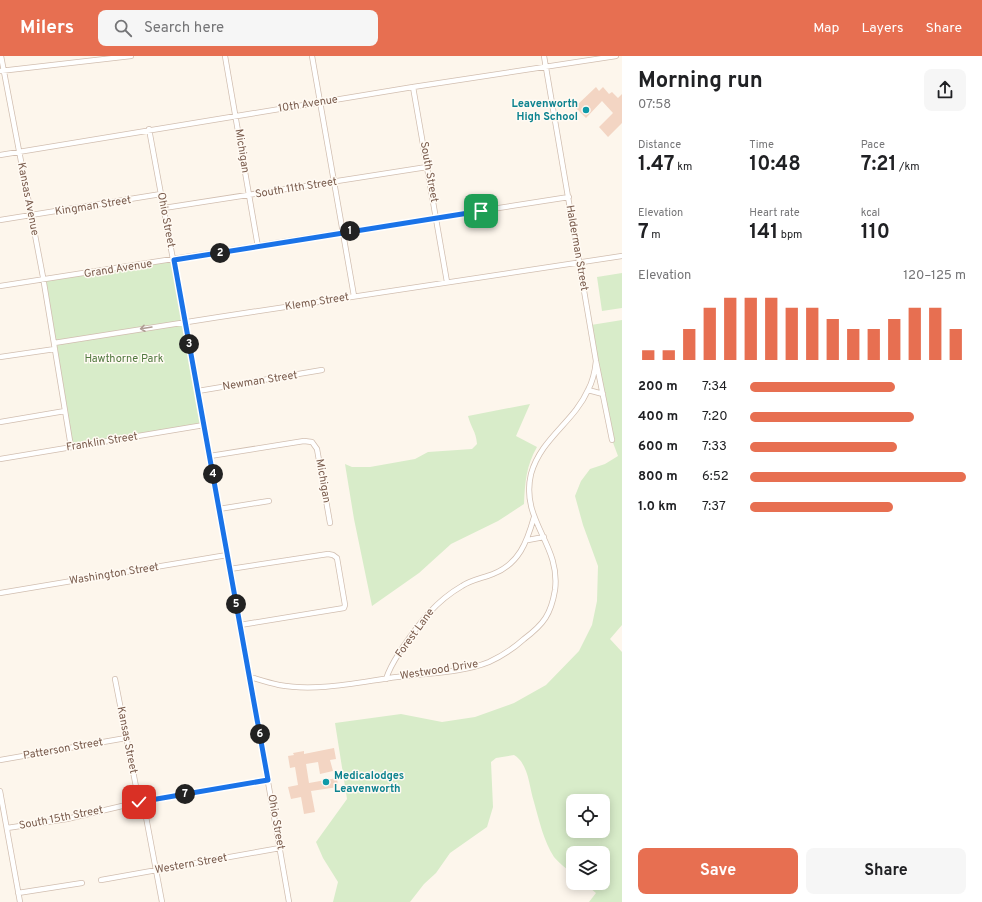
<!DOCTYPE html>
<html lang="en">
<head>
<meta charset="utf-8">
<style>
  :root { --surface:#fff; --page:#f6f6f6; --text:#202124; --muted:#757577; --accent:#e76f51 }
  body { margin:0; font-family:Overpass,sans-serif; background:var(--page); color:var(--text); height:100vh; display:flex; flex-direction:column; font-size:15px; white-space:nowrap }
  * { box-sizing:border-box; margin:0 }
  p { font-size:13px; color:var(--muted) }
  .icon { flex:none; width:22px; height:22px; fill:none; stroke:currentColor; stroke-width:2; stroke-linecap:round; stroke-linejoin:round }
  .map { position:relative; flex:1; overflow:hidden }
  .drawer { display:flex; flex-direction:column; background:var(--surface); width:360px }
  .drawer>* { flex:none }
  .buttons { position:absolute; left:566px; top:738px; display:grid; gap:8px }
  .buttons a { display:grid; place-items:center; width:44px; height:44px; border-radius:8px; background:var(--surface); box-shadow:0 2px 10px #0003; font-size:20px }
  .pin { position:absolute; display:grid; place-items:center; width:34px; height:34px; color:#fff; margin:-17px; border-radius:8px; box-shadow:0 2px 6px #0006 }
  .km { position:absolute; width:20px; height:20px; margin:-10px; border-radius:50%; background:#222; color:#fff; font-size:11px; line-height:20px; text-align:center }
  .round { display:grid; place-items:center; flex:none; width:42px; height:42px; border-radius:8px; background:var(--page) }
  .headline { display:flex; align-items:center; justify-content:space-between; height:68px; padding:0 16px }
  h1 { font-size:22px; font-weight:700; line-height:30px }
  .metrics { display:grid; grid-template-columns:repeat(3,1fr); gap:6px; height:68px; padding:4px 16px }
  .metrics div { display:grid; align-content:center }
  .metrics b { font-size:20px; font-weight:700 }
  .metrics small { font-size:11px; font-weight:400 }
  .metrics p { font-size:11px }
  .chart { height:112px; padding:8px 16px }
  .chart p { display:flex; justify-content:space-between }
  .chart svg { width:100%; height:72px; margin-top:4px; stroke:var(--accent); stroke-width:6 }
  .action { display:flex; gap:8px; margin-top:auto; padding:8px 16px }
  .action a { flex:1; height:46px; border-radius:8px; background:var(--accent); color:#fff; font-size:16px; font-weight:700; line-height:46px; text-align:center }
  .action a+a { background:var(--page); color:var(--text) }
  ul { padding:0 16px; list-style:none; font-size:13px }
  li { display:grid; grid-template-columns:64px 48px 1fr; align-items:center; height:30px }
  li i { height:10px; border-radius:5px; background:var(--accent) }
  header { display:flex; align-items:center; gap:24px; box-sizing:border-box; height:56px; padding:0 20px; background:var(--accent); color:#fff }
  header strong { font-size:19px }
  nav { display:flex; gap:22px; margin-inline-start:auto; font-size:14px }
  .search { width:280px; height:36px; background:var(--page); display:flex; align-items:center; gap:10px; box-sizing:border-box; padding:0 14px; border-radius:8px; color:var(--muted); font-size:15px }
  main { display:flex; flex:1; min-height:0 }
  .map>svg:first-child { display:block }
</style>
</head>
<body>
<header>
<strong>Milers</strong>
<div class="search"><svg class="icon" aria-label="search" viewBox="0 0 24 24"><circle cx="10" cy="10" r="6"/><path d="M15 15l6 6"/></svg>Search here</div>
<nav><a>Map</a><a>Layers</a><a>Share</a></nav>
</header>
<main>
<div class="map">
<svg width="622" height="846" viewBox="0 0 622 846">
  <rect width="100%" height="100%" fill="#fdf6ec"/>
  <path fill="#d8ecc9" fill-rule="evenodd" d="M174,204L204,369L71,391L43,224Z
    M622,217V252L602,255L597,221Z
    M622,264V569L610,583L622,596V846H589L596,837L584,827H603V797H573V818C567,813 559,807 554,801C544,786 539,764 534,746C529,731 529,708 514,699L496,702L491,706L493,751L487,771L450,797L436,817L424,828L410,846H333L338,826L323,802L316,786L347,743L335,667L401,658L442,666L475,661L514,647L546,629L579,595L592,569L597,545L598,510L583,469L575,440L581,425L590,413L605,408L618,400L612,384L591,269ZM573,745H603V775H573Z
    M530,348L516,380L537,391C526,410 525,427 524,448L498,465L451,488L419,517L372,550L354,463L345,408L352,411H370L415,403L428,396L472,393L477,388C476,375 471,372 468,360Z"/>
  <path fill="#f3d5c3" d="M596,31L599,35L603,31L609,38L612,36L618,42L622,38V67L608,81L599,71L613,57L602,45L586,62L575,51Z
    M334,692L336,703L330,704L333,715L320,718L318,706L306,708L309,727L337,722L338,731L311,735L315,756L304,758L301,741L291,743L288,731L298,729L295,711L290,712L288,700L294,699L293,697L304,695V698Z"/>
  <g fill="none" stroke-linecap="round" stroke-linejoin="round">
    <g stroke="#d1beb0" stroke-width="6">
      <path id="minor" d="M1,0L43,221L71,391
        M225,0L258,191
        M312,0L354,240
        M544,0L596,305L612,384
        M0,15L131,0
        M413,31L447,226
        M149,73L246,600L289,846
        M0,99L413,31L616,0
        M164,152L427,111
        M0,164L161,138
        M0,230L569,141
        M54,287L219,261L622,200
        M0,301L55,293
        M588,334L603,338
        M198,335L322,314
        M0,366L65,355
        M210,400L304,385L312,386L317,393L330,467
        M0,403L204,369
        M219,453L269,445
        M528,484L544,481
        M230,513L328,498L333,499L337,502L345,549L344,552L240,569
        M0,537L227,499
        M250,621C260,624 269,627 279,629C317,636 359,626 397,621C426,617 462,617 489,606C502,600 514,592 524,583C544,568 551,558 555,534C561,488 520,465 531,418C541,382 574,366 588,334C593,325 595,315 596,305
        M115,623L139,746
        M386,623C390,610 396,602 403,591C420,566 436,545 462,530C471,524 483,522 493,518C519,508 527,486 534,461
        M0,704L126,682
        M0,735L20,846
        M143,745L162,846
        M7,772L67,763L139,746L269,724
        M101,824L280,792
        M18,837L82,827"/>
    </g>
    <use href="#minor" stroke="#fff" stroke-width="4.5"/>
  </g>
  <defs><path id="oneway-shaft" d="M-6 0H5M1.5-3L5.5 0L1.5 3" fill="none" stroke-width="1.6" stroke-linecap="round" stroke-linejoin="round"/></defs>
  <use stroke="#af9d94" href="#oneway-shaft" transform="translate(146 272) rotate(171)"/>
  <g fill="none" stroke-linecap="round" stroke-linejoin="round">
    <g stroke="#fff" stroke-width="8">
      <path id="route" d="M139,746L268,724L174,204L481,155"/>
    </g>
    <use href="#route" stroke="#1a73e8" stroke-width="5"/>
  </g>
  <g fill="#0f9aa8" stroke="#fffaf3" stroke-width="1.5">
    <circle cx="586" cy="54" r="4"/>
    <circle cx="326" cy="726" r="4"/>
  </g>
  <g text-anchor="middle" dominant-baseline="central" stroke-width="3" stroke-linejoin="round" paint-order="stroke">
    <g font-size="11" fill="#7a5c4d" stroke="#fffaf3">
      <text transform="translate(308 48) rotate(-9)">10th Avenue</text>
      <text transform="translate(242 95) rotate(81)">Michigan</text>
      <text transform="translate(429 116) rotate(80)">South Street</text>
      <text transform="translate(296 132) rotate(-9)">South 11th Street</text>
      <text transform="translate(28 143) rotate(79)">Kansas Avenue</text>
      <text transform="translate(93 150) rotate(-9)">Kingman Street</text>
      <text transform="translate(166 164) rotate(79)">Ohio Street</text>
      <text transform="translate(577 192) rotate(80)">Halderman Street</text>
      <text transform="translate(118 213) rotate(-9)">Grand Avenue</text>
      <text transform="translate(317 246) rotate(-9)">Klemp Street</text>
      <text transform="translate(260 325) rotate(-9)">Newman Street</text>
      <text transform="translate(102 386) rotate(-9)">Franklin Street</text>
      <text transform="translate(323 425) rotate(80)">Michigan</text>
      <text transform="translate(114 518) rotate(-9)">Washington Street</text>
      <text transform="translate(415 577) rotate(-54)">Forest Lane</text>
      <text transform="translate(439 614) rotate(-9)">Westwood Drive</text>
      <text transform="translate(127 684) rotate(79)">Kansas Street</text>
      <text transform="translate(63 693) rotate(-10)">Patterson Street</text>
      <text transform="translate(61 762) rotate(-11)">South 15th Street</text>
      <text transform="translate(276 766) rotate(80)">Ohio Street</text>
      <text transform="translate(191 808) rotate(-10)">Western Street</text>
    </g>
    <g font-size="11" font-weight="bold" fill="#0d838f" stroke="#fffaf3" text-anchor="end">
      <text x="578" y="48">Leavenworth<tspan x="578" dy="13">High School</tspan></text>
      <text x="334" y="720" text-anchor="start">Medicalodges<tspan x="334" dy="13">Leavenworth</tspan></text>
    </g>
    <g font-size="11" fill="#537a41" stroke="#fffaf3">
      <text x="124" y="303">Hawthorne Park</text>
    </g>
  </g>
</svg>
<div class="buttons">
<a><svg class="icon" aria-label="locate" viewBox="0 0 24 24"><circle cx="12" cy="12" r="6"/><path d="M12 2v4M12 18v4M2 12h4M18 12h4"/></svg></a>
<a><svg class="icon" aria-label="layers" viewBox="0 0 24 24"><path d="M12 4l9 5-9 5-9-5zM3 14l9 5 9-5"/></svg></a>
</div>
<div class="pin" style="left:481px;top:155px;background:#1e9e55"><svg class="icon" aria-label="arrive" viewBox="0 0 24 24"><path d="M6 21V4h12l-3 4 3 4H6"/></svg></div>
<div class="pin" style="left:139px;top:746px;background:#d93025"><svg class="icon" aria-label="check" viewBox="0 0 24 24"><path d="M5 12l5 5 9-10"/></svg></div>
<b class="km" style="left:350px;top:175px">1</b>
<b class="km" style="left:220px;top:197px">2</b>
<b class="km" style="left:189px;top:288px">3</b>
<b class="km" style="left:213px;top:418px">4</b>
<b class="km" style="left:236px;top:548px">5</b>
<b class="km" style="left:260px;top:678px">6</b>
<b class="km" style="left:185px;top:738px">7</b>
</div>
<section class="drawer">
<div class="headline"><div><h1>Morning run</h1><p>07:58</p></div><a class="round"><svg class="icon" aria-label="share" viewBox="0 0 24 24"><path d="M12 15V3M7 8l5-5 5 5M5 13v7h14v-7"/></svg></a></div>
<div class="metrics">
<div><p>Distance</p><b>1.47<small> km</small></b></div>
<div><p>Time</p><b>10:48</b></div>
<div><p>Pace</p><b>7:21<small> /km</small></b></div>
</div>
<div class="metrics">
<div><p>Elevation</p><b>7<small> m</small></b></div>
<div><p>Heart rate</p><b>141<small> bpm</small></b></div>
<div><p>kcal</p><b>110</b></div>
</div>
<div class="chart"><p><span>Elevation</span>120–125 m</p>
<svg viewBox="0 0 160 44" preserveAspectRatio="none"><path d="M5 44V38M15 44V38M25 44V25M35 44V12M45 44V6M55 44V6M65 44V6M75 44V12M85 44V12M95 44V19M105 44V25M115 44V25M125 44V19M135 44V12M145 44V12M155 44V25"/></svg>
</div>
<ul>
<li><b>200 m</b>7:34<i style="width:67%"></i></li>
<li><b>400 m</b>7:20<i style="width:76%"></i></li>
<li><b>600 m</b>7:33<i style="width:68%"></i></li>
<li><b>800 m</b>6:52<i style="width:100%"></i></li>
<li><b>1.0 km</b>7:37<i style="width:66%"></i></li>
</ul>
<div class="action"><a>Save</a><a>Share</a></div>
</section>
</main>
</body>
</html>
